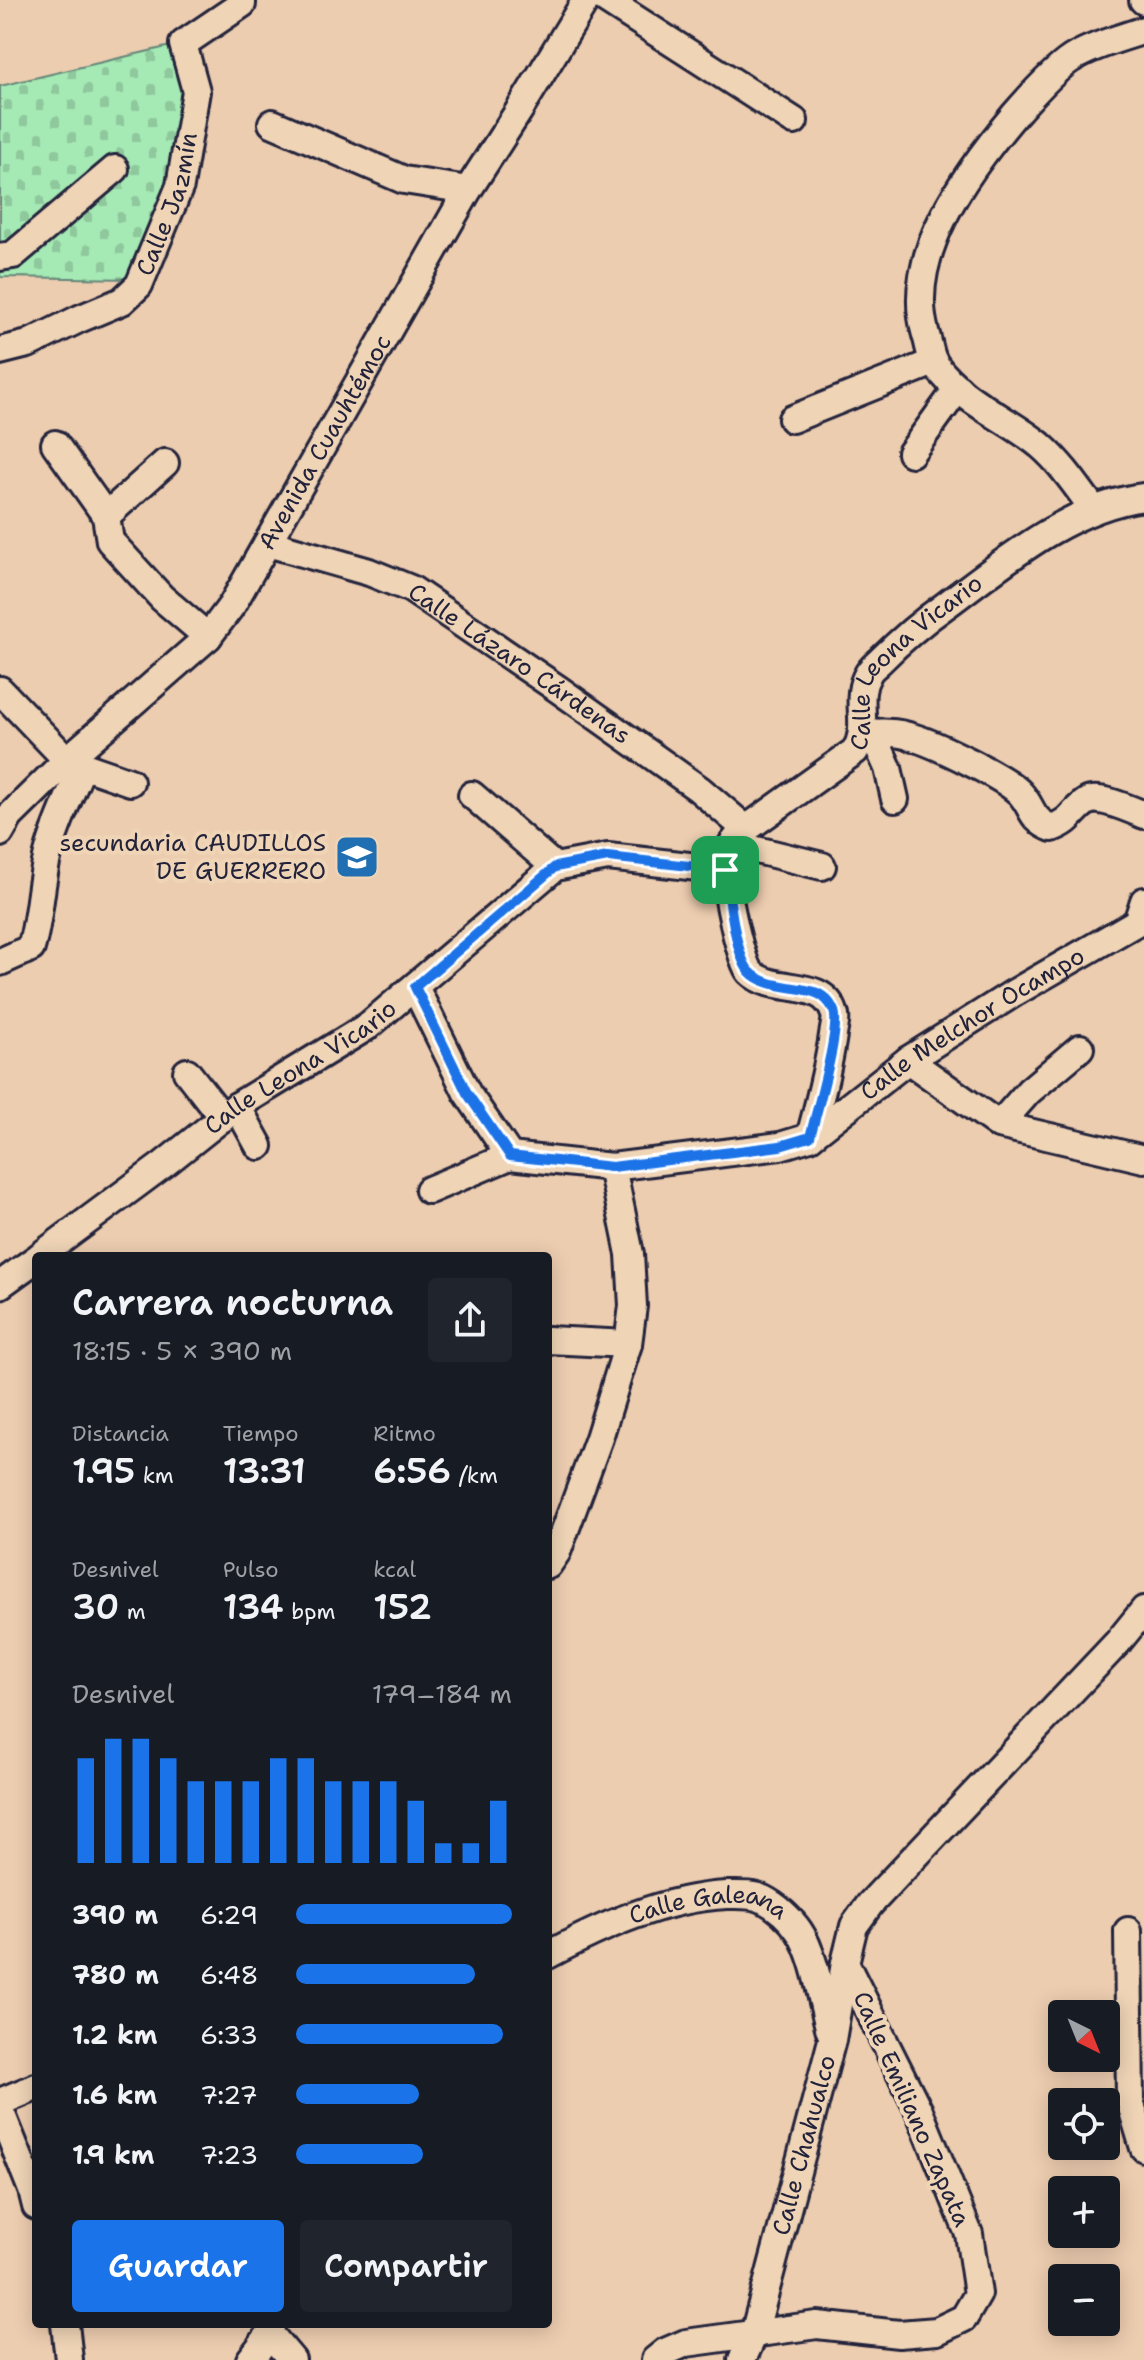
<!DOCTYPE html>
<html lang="es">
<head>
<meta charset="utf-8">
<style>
  :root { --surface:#171b24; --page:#20242c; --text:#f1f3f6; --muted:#9ea1a6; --accent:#1a73e8 }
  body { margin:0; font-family:"Shantell Sans",sans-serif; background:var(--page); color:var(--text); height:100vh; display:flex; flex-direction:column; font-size:30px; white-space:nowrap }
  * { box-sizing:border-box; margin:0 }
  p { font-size:26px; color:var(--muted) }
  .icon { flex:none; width:44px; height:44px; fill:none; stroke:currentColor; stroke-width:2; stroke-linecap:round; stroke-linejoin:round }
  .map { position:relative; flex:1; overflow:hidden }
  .drawer { position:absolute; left:32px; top:1252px; width:520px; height:1076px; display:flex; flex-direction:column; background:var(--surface); border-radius:8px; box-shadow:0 4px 20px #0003 }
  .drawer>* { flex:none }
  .needle { width:52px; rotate:137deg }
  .tools { position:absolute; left:1048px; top:2000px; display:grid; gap:16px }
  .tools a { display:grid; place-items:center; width:72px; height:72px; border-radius:8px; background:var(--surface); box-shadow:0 4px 20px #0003; font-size:40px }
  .pin { position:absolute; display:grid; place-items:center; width:68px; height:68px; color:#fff; margin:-34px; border-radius:16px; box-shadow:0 4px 12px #0006 }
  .round { display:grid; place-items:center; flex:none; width:84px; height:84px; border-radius:8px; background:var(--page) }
  .summary { display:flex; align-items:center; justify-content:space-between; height:136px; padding:0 40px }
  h1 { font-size:36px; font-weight:600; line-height:60px }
  .metrics { display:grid; grid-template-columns:repeat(3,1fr); gap:12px; height:136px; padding:8px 40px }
  .metrics div { display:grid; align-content:center }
  .metrics b { font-size:34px; font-weight:600 }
  .metrics small { font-size:22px; font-weight:400 }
  .metrics p { font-size:22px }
  .chart { height:224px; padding:16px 40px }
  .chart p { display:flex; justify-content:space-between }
  .chart svg { width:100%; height:144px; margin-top:8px; stroke:var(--accent); stroke-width:6 }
  .primary-button { display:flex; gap:16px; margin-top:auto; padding:16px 40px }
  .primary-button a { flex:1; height:92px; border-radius:8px; background:var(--accent); color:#fff; font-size:32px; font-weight:600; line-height:92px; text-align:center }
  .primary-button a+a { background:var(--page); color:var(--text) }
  ul { padding:0 40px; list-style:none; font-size:26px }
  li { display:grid; grid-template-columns:128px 96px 1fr; align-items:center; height:60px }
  li i { height:20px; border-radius:10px; background:var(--accent) }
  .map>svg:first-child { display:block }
</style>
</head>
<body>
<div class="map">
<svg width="1144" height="2360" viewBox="0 0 1144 2360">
  <defs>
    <pattern id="cemetery-stones" width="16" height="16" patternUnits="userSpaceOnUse" patternTransform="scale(2)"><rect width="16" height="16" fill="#a5e9b4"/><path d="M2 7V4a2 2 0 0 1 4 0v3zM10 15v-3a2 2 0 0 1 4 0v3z" fill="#8ec89c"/></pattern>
  </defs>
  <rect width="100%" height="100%" fill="#edcdb0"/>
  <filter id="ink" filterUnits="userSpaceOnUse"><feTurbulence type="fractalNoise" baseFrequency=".0125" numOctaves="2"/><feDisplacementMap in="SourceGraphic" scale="16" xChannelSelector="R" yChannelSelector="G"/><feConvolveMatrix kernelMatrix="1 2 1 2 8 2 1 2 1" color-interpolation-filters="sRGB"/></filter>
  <g filter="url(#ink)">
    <path fill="url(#cemetery-stones)" stroke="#648678" stroke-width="2" d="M175,45L191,106L136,279L0,277V86Z"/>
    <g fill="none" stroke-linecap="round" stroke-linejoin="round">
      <g stroke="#22223b" stroke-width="32">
        <g id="minor">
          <path d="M606,0L794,121"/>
          <path d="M1143,0L1144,1"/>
          <path d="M272,123L404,180L468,190"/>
          <path d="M0,257L13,255L115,169"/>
          <path id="s1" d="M0,351L28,344L79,319L122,301L139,285L180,186L196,91L183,44L242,4V0"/>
          <path d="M792,419L934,362"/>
          <path d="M55,444L106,516L110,541L162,598L208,637"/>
          <path d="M911,453L958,388"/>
          <path d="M1094,510C1077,487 1062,464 1040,445C1007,418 961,401 935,364C930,356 929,344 926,335C902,257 968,170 1015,114C1029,98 1058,65 1076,56C1097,44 1122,38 1144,30"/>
          <path d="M106,516L165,463"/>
          <path id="s2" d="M268,543L369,572L411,589L558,689L699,789L746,829"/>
          <path d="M0,690L67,760L130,782"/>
          <path d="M872,732L888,768L895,799"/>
          <path d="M863,735C877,731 898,732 912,737C936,744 1002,776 1019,792C1034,807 1029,819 1052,828C1074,820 1072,810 1088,801C1099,795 1132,810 1144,815"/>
          <path d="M472,795L555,867"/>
          <path id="s3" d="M0,833L10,816L67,760L208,637L232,605L468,190L520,109L586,0"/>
          <path d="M732,844L822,866"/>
          <path d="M0,962L31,948C40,917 40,885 48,854C56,823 71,794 83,765"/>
          <path id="s4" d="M415,987L467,1093L510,1156L612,1167L780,1146L810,1137L908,1060L1014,993L1137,922L1144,901"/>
          <path d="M908,1060L999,1125L1144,1159"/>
          <path d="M187,1072L223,1118"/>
          <path d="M237,1106L259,1146"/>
          <path d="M999,1125L1029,1091L1080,1048"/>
          <path id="s5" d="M810,1137C819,1103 828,1070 833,1035C834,1028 837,1018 834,1012C822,977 773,995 750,972C740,961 723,880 726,865C729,849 733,840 746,829L855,751C871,728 853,698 868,674C870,669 877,664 881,660C901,640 922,622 946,605C1004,562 1070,506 1144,497"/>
          <path d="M429,1190L510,1156"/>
          <path id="s6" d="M40,1256L164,1164L237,1106L368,1026L555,867L608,857L725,870"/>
          <path d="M0,1285L36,1259"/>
          <path d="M548,1340L628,1344"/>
          <path d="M548,1565L557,1552L599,1438L628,1344L633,1306L630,1254L612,1167"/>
          <path d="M1128,1931L1130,2101L1144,2148"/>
          <path id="s7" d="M548,1955C602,1926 664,1898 727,1895C738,1895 753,1894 763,1899C777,1906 791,1919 799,1931C815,1954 822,2003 830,2031"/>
          <path d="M0,2102L36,2087"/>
          <path d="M0,2110L32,2190L36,2206"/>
          <path d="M65,2324L69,2360"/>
          <path d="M270,2334L292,2360"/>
          <path d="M250,2360L270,2334L271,2324"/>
          <path d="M655,2360L665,2352L686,2343L817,2325L899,2334L937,2331L964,2318L978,2294L969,2234L919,2111L845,1963"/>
          <path id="s8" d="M742,2360L754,2334L832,2040L845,1963L854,1926L870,1904L1118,1642L1144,1610"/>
        </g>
      </g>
      <use href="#minor" stroke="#efd4b6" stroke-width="26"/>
    </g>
  </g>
  <g fill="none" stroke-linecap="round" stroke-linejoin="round" filter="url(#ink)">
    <g stroke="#fff" stroke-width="16">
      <path id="route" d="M608,857L725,870C729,892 735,955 749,971C763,986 788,986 806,990C819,992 829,999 834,1011C841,1029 816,1114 810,1137L780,1146L612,1167L510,1156L467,1093L415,987L555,867Z"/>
    </g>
    <use href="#route" stroke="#1a73e8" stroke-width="10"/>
  </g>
  <defs>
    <g id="school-square" transform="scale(2.3)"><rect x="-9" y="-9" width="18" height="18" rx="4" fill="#1f6fb2" stroke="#efd4b6"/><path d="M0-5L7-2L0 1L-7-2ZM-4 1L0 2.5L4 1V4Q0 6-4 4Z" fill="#fff"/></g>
  </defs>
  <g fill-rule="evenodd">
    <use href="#school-square" x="357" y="857"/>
  </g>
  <g text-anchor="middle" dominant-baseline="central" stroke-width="8" stroke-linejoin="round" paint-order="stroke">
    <g font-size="24" fill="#22223b" stroke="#efd4b6">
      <text stroke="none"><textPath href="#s1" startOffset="242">Calle Jazmín</textPath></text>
      <text stroke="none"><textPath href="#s3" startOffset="514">Avenida Cuauhtémoc</textPath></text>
      <text stroke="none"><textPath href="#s2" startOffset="282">Calle Lázaro Cárdenas</textPath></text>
      <text stroke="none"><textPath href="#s5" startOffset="626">Calle Leona Vicario</textPath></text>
      <text stroke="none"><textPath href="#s4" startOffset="696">Calle Melchor Ocampo</textPath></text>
      <text stroke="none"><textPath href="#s6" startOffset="322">Calle Leona Vicario</textPath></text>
      <text stroke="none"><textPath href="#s7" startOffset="172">Calle Galeana</textPath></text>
      <text transform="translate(912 2109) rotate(66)">Calle Emiliano Zapata</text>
      <text stroke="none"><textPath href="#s8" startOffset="224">Calle Chahualco</textPath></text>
    </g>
    <g font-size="24" fill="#22223b" stroke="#efd4b6" text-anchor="end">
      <text x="326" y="843">secundaria CAUDILLOS<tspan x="326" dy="28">DE GUERRERO</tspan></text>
    </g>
  </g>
</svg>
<div class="tools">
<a><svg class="needle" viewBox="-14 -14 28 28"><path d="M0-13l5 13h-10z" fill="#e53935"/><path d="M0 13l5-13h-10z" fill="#9ea1a6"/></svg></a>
<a><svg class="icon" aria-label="locate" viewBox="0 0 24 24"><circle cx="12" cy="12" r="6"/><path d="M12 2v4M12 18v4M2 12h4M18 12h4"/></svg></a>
<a>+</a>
<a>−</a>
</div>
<div class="pin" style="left:725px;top:870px;background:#1e9e55"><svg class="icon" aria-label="arrive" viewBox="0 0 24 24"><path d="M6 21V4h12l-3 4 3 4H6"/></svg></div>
<section class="drawer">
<div class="summary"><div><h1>Carrera nocturna</h1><p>18:15 · 5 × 390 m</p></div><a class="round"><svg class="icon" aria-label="share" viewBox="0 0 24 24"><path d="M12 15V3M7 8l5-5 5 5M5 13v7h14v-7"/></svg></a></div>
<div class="metrics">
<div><p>Distancia</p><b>1.95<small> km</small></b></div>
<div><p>Tiempo</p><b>13:31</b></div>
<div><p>Ritmo</p><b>6:56<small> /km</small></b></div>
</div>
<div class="metrics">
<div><p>Desnivel</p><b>30<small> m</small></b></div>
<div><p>Pulso</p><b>134<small> bpm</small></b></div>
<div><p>kcal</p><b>152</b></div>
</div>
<div class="chart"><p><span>Desnivel</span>179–184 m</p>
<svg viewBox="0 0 160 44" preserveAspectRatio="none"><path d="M5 44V12M15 44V6M25 44V6M35 44V12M45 44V19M55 44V19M65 44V19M75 44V12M85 44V12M95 44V19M105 44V19M115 44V19M125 44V25M135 44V38M145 44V38M155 44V25"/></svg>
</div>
<ul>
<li><b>390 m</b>6:29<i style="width:100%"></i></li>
<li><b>780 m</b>6:48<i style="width:83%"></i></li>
<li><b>1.2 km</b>6:33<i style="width:96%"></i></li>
<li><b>1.6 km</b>7:27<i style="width:57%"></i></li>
<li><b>1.9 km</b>7:23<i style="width:59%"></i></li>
</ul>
<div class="primary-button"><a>Guardar</a><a>Compartir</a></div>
</section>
</div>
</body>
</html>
